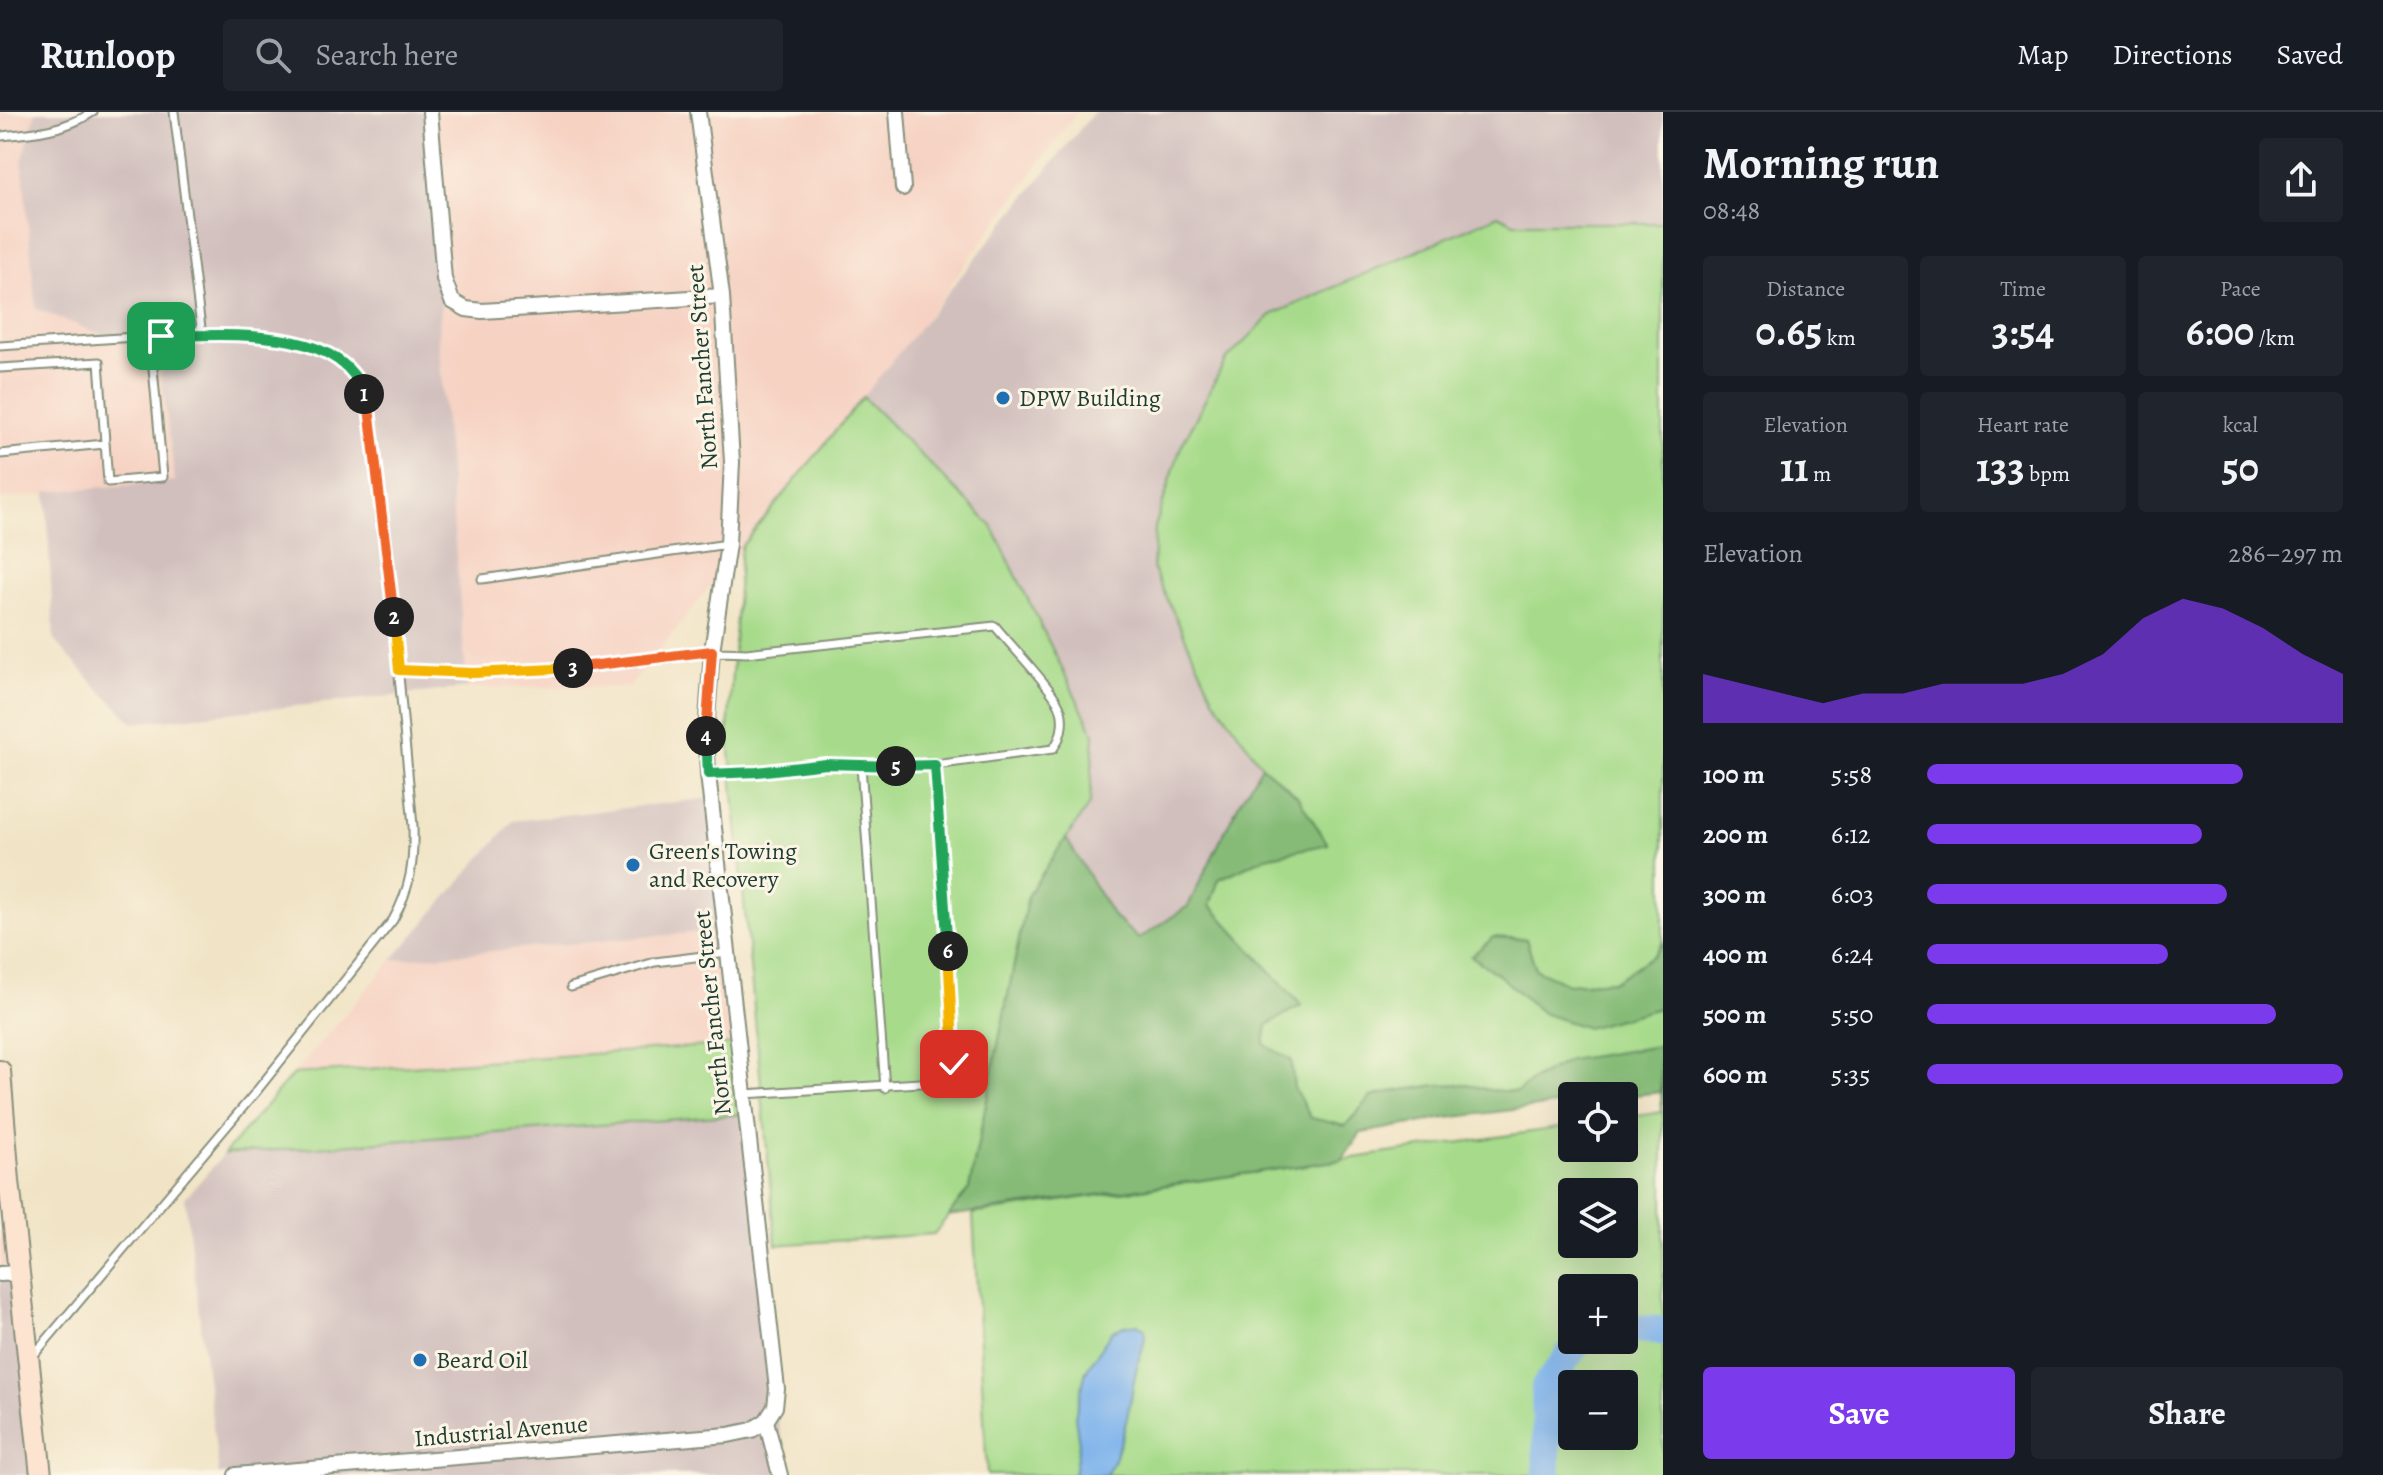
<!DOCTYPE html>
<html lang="en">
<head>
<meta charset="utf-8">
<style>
  :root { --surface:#171b24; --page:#20242c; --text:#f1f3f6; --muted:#9ea1a6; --line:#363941; --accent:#7c3aed }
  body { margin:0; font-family:Alegreya,serif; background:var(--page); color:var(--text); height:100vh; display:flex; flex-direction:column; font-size:30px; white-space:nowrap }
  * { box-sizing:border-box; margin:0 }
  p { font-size:26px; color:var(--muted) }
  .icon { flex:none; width:44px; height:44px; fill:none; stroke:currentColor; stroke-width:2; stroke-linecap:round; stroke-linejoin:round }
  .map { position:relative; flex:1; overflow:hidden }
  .side { display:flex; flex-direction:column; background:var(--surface); width:720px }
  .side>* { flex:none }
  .fabs { position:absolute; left:1558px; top:970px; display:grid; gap:16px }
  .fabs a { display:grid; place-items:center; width:80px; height:80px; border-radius:8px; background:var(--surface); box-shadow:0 8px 32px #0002; font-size:40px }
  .pin { position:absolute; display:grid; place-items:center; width:68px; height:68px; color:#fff; margin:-34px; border-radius:16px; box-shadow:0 4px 12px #0006 }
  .km { position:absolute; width:40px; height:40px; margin:-20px; border-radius:50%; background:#222; color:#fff; font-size:22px; line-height:40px; text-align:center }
  .round { display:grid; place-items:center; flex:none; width:84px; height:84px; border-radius:8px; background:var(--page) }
  .summary { display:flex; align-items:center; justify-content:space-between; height:136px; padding:0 40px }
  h1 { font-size:44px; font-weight:600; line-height:60px }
  .figures { display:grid; grid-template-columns:repeat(3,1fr); gap:12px; height:136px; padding:8px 40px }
  .figures div { display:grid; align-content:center; border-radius:8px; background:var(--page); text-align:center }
  .figures b { font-size:40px; font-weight:600 }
  .figures small { font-size:22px; font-weight:400 }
  .figures p { font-size:22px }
  .chart { height:224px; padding:16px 40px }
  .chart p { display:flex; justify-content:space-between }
  .chart svg { width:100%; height:144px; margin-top:8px; fill:var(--accent); opacity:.7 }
  .action { display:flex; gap:16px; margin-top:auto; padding:16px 40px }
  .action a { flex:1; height:92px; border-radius:8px; background:var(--accent); color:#fff; font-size:32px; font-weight:600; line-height:92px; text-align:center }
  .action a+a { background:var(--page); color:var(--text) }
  ul { padding:0 40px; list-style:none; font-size:26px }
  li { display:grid; grid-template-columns:128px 96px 1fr; align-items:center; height:60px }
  li i { height:20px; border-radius:10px; background:var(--accent) }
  header { display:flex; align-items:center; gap:48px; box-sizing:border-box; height:112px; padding:0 40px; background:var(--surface); border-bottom:2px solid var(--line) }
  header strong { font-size:38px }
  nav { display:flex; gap:44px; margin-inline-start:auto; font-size:28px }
  .search { width:560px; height:72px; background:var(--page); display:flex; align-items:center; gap:20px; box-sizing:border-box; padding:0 28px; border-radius:8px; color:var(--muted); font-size:30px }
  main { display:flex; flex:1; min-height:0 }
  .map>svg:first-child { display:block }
</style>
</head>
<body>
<header>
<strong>Runloop</strong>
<div class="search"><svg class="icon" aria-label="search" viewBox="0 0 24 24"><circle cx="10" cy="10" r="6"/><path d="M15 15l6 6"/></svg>Search here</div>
<nav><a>Map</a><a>Directions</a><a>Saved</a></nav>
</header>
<main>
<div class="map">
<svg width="1663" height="1363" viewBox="0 0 1663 1363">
  <rect width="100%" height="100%" fill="#fcf5e5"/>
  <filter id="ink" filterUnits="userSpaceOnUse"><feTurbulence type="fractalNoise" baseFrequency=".0125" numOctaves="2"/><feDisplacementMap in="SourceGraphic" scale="16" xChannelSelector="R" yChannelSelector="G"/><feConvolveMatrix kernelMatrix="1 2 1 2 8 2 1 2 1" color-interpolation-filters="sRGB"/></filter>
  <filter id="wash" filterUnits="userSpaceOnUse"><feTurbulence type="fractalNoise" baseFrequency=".006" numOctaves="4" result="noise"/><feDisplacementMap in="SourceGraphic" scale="32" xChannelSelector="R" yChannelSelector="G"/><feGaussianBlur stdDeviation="1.8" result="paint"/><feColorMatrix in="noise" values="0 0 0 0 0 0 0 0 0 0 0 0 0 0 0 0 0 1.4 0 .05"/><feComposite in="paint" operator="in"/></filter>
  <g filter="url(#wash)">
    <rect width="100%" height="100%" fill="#f1e4c6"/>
    <path fill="#f6d2c3" d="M0,0H36L22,49L123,231L158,238L175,370L0,387Z
      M420,0H1077L917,219L629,575L467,576Z
      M725,818L737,932L293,962L392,848Z
      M0,991L19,1161L0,1162Z"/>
    <path fill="#d1bfbd" d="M36,0H428L444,167L438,223L467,576L133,611L97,575L54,528L46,380L175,369L158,238L123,231L36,197L22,49Z
      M1094,0H1663V111H1514L1214,587L1262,654L1239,691L1188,794L1139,827L1113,804L1066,726L1090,691L992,414L863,285Z
      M711,686L725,818L392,848L513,709Z
      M744,1002L775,1295L789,1363H219L185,1086L224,1042Z
      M19,1161L38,1363H0V1162Z"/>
    <path fill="#a7db8b" stroke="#638c60" stroke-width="2" fill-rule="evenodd" d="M1498,103L1514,111H1663V830L1654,843L1614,869L1568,872L1536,858L1526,827L1471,844L1500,864L1663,895V1363H987L973,1102L1572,1014V1036H1624V1006L1662,1000L1658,934L1537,965L1517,980L1488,978L1467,972L1437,973L1390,980L1371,985L1345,1014L1311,1006L1293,976L1291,948L1264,933L1267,913L1301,893L1210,793L1219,767L1266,745L1327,731L1297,684L1262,654L1214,587L1153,457L1155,415L1181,335L1225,249L1271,203ZM1572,1080H1624V1132H1572ZM1572,1176H1624V1228H1572ZM1572,1272H1624V1324H1572Z
      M863,285L992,414L1094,622L1090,691L1028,783L969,1077L934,1122L776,1133L728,618L741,435Z
      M737,932L744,1002L224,1042L293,962Z"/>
    <path fill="#85bb77" stroke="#527c56" stroke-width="2" d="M1262,654L1297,684L1328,732L1266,745L1219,767L1210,793L1301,893L1267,913L1264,932L1291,948L1294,976L1311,1006L1345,1014L1371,985L1390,980L1437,973L1467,972L1488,978L1517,980L1537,965L1569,948L1659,934L1661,980L1624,984H1572V991L1446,1006L1361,1021L1342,1048L948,1104L969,1077L1028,783L1066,726L1113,804L1139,827L1188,794L1239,691Z
      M1494,825L1526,827L1536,858L1568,872L1614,869L1654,843L1663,830V895L1587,916L1542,901L1500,864L1471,844Z"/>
    <path fill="#7eb3ec" stroke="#4e7890" stroke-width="2" d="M1138,1212L1145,1218C1146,1232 1140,1241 1137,1254C1129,1291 1126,1330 1106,1363H1074L1079,1332L1075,1304L1086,1259L1112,1219L1125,1214Z"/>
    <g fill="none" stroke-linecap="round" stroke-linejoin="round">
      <path stroke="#7eb3ec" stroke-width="28" d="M1624,1217L1659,1218L1663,1220
        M1547,1363L1545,1275L1580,1228"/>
    </g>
  </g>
  <g filter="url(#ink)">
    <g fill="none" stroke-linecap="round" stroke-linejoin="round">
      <g stroke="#88907d" stroke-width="11">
        <path id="service" d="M174,0L202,224
          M0,24C34,21 63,19 93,0
          M0,234L150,224H256L310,233L342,250L359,268L369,296L391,478L413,714C414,751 411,775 393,808L255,981L33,1244
          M0,256L99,250L108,370L163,365L150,224
          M0,342L105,332
          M482,467L728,432
          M399,558C462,561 523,560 586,555C641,551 689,537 746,541L995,514C1012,535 1044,567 1057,589C1066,604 1063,624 1053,637L935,653L861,654L826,652L757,660L708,662
          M861,654L885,976
          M571,875L655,850L727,841
          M744,982L952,969L954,952L935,653"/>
      </g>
      <g stroke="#88907d" stroke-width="18">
        <path id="minor" d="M430,0L444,167L452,189L466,197L482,199L722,184
          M698,0L722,184L732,350L728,432L712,539L706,620L708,662L777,1277L775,1295L766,1309L780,1363
          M897,0L903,76
          M0,1162L19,1161
          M236,1363L728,1323L752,1318L766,1309"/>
      </g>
      <g stroke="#88907d" stroke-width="24">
        <path id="secondary" d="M0,959L9,1069L41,1363"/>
      </g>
      <use href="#service" stroke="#fff" stroke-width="7"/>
      <use href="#minor" stroke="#fff" stroke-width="14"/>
      <use href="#secondary" stroke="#fde4d1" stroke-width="20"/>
    </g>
  </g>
  <g fill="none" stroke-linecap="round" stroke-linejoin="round" filter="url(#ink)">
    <g stroke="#fff" stroke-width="16">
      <path id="split-1" d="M161,224C220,224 340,211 364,282"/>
    </g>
    <g stroke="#fff" stroke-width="16">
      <path id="split-2" d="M364,282L369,296L394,505"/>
    </g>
    <g stroke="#fff" stroke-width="16">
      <path id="split-3" d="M394,505L399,558L474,561L573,556"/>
    </g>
    <g stroke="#fff" stroke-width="16">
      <path id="split-4" d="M573,556L712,539L706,624"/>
    </g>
    <g stroke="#fff" stroke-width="16">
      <path id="split-5" d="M706,624L708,662L757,660L826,652L896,654"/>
    </g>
    <g stroke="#fff" stroke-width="16">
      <path id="split-6" d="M896,654L935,653L948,839"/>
    </g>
    <g stroke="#fff" stroke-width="16">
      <path id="split-7" d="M948,839L954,952"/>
    </g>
    <use href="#split-1" stroke="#22a559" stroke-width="10"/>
    <use href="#split-2" stroke="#f0652b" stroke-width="10"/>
    <use href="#split-3" stroke="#f5b400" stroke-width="10"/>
    <use href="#split-4" stroke="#f0652b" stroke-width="10"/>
    <use href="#split-5" stroke="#22a559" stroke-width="10"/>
    <use href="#split-6" stroke="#22a559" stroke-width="10"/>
    <use href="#split-7" stroke="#f5b400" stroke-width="10"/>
  </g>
  <g fill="#1f6fb2" stroke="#fcf5e5" stroke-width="3">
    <circle cx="1003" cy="286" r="8"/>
    <circle cx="633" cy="753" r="8"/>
    <circle cx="420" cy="1248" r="8"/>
  </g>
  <g text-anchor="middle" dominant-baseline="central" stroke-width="6" stroke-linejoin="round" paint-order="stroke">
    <g font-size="24" fill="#1f3d34" stroke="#fcf5e5">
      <text transform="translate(702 255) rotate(-94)">North Fancher Street</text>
      <text transform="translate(712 901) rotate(-96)">North Fancher Street</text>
      <text transform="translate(501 1319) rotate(-5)">Industrial Avenue</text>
    </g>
    <g font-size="24" fill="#1f3d34" stroke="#fcf5e5" text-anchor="start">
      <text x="1019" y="286">DPW Building</text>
      <text x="649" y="739">Green's Towing<tspan x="649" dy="28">and Recovery</tspan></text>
      <text x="436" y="1248">Beard Oil</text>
    </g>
  </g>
</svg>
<div class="fabs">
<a><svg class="icon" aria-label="locate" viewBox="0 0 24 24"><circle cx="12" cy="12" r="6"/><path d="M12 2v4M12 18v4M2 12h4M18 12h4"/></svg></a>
<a><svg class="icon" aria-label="layers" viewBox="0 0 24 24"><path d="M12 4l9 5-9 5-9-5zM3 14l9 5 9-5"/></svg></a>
<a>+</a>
<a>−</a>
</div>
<div class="pin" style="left:161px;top:224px;background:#1e9e55"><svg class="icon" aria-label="arrive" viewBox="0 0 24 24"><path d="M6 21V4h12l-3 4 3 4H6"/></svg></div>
<div class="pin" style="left:954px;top:952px;background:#d93025"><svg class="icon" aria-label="check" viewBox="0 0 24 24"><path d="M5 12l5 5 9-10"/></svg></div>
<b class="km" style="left:364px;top:282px">1</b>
<b class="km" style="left:394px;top:505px">2</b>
<b class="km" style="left:573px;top:556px">3</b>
<b class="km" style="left:706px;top:624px">4</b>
<b class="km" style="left:896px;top:654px">5</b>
<b class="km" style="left:948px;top:839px">6</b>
</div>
<section class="side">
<div class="summary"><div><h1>Morning run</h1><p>08:48</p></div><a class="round"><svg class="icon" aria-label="share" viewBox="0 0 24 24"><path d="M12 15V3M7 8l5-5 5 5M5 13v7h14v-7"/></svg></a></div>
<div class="figures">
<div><p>Distance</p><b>0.65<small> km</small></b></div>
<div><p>Time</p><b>3:54</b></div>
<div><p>Pace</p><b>6:00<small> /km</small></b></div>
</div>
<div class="figures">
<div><p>Elevation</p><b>11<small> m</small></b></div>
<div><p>Heart rate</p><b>133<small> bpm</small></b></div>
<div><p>kcal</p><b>50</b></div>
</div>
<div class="chart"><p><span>Elevation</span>286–297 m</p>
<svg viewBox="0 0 160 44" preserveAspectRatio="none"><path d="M0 44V29L10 32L20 35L30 38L40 35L50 35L60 32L70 32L80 32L90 29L100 23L110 12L120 6L130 9L140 15L150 23L160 29V44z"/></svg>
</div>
<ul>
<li><b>100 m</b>5:58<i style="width:76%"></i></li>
<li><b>200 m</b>6:12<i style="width:66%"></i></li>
<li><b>300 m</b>6:03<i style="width:72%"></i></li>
<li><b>400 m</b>6:24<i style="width:58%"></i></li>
<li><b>500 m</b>5:50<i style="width:84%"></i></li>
<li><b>600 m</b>5:35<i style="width:100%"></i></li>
</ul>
<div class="action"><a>Save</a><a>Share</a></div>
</section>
</main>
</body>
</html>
